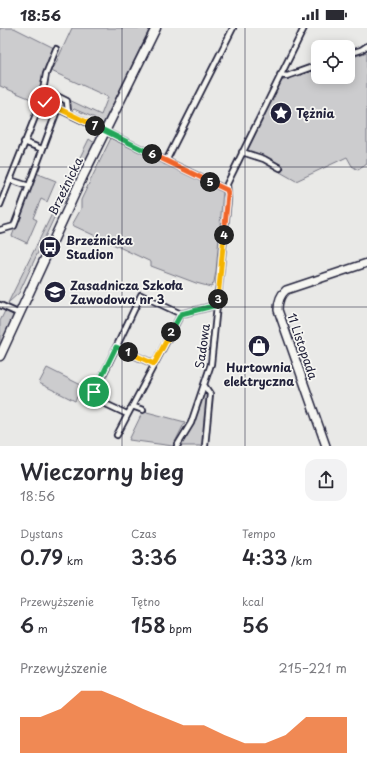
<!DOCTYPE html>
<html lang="pl">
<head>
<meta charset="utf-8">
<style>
  :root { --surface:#fff; --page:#f2f2f3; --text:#2b2b33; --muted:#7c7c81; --accent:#ea580c }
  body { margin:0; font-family:"Playpen Sans",sans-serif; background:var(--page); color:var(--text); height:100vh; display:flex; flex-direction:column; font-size:15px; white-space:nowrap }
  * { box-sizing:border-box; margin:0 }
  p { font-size:13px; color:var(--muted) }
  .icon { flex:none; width:22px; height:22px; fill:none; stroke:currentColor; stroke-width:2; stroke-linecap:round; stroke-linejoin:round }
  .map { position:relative; height:418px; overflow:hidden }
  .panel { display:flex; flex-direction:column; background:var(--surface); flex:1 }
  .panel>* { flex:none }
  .tools { position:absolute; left:311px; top:12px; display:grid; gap:8px }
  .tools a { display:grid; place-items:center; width:44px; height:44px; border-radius:8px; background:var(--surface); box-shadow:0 2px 10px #0003; font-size:20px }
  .pin { position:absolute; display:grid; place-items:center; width:34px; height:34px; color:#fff; margin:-17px; border:2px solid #fff; border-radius:50%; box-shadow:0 1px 4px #0007 }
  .km { position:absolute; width:20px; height:20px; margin:-10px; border-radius:50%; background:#222; color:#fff; font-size:11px; line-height:20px; text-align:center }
  .round { display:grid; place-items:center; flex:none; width:42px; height:42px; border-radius:12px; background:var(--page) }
  .overview { display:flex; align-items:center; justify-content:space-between; height:68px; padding:0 20px }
  h1 { font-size:22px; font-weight:600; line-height:30px }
  .figures { display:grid; grid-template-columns:repeat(3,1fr); gap:6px; height:68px; padding:4px 20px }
  .figures div { display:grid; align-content:center }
  .figures b { font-size:20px; font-weight:600 }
  .figures small { font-size:11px; font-weight:400 }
  .figures p { font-size:11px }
  .chart { height:112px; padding:8px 20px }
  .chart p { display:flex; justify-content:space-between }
  .chart svg { width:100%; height:72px; margin-top:4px; fill:var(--accent); opacity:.7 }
  .status { display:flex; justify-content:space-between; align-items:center; height:28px; padding:0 20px; background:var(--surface); direction:ltr }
  .status svg { height:11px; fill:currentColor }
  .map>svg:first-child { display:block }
</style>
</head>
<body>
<div class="status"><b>18:56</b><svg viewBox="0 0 49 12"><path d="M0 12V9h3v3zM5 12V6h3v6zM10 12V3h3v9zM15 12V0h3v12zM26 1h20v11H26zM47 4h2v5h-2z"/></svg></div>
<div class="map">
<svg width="367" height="418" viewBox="0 0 367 418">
  <rect width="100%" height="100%" fill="#e9e9e7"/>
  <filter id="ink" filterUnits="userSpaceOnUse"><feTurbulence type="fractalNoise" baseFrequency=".025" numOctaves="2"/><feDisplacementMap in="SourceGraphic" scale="8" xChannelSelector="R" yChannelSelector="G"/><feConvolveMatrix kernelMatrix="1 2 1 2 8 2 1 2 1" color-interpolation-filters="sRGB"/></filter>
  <g filter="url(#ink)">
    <path fill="#ccccce" stroke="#777784" d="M0,0H14L54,20L37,70L32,68L31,71L0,58Z
      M72,0H150L103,96L94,93L95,90L74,81L72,83L46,70V61L101,87L108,69L49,42L51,39H54Z
      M367,24V136L358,142L352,138L347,129L296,153L280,144L282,138L257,127L244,123L281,53L318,41V49H348V31Z
      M111,110L223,163L216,243L214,254L211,259L196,255L151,238V234L72,197L81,181V172Z
      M89,111L96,116L68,171L60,177L19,265L8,275Z
      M36,145L56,153L47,174L41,171L33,190L37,192L27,215L12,208Z
      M5,283L13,287V293L0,320V293Z
      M47,340L83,358L75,373L39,355Z
      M204,364H207L208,366L203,418H180L192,397Z
      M143,383L185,394L173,418L129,412Z"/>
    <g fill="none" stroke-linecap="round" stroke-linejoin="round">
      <g stroke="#22223b" stroke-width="8">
        <path id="street" d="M348,26L361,22L367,18
          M280,47L287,48L318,37
          M43,61L67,73L68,85
          M41,74L48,76L227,162
          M24,114L42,121
          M242,124L264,131L280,140
          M166,133L233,0
          M10,152L29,158
          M0,177L41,74L46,46L56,21
          M0,202L14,198L58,80
          M0,277L20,286
          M116,319L154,336
          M204,357L210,366L205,418
          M132,378L143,382
          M127,386L95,371L93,368L141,267L181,286L217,277
          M117,407L181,286
          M177,418L191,395L211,336L228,170L227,156L304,0"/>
      </g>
      <g stroke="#22223b" stroke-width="10">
        <path id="secondary" d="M326,418L278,282C278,274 280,267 286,262L367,235"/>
      </g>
      <g stroke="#22223b" stroke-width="11">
        <path id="primary" d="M0,328L82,150L156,0"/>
      </g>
      <use href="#street" stroke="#f6f6f2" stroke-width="4.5"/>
      <use href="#secondary" stroke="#f6f6f2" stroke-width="7"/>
      <use href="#primary" stroke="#f6f6f2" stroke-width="8"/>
    </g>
  </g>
  <g fill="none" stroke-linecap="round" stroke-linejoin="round" filter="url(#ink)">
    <g stroke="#fff" stroke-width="8">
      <path id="split-1" d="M94,364L116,319L128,324"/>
    </g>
    <g stroke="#fff" stroke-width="8">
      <path id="split-2" d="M128,324L154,336L171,304"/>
    </g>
    <g stroke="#fff" stroke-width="8">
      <path id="split-3" d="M171,304L181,286L217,277L218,271"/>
    </g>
    <g stroke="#fff" stroke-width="8">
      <path id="split-4" d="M218,271L224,207"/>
    </g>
    <g stroke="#fff" stroke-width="8">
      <path id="split-5" d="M210,154L227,162L228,166L224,207"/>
    </g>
    <g stroke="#fff" stroke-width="8">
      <path id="split-6" d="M152,126L210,154"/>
    </g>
    <g stroke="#fff" stroke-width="8">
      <path id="split-7" d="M95,98L152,126"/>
    </g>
    <g stroke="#fff" stroke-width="8">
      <path id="split-8" d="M45,74L95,98"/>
    </g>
    <use href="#split-1" stroke="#22a559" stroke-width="5"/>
    <use href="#split-2" stroke="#f5b400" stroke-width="5"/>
    <use href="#split-3" stroke="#22a559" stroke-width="5"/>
    <use href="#split-4" stroke="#f5b400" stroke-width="5"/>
    <use href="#split-5" stroke="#f0652b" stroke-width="5"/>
    <use href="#split-6" stroke="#f0652b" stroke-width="5"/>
    <use href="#split-7" stroke="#22a559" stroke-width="5"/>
    <use href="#split-8" stroke="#f5b400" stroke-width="5"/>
  </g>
  <path fill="none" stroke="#22223b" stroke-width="1" stroke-opacity="0.55" d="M122,0V418M245,0V418M0,139H367M0,279H367"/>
  <defs>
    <g id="sight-disc" transform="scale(1.15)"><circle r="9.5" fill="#22223b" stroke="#f6f6f2"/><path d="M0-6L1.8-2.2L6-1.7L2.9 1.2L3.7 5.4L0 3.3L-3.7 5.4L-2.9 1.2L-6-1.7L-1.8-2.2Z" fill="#fff"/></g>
    <g id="bus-disc" transform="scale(1.15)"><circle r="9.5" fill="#22223b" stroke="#f6f6f2"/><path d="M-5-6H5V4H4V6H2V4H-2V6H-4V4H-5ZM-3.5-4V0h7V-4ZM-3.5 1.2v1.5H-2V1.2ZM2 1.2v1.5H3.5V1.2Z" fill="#fff"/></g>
    <g id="school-disc" transform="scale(1.15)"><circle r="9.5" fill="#22223b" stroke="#f6f6f2"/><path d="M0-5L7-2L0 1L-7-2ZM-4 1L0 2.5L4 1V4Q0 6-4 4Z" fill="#fff"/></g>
    <g id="shop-disc" transform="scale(1.15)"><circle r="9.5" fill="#22223b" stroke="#f6f6f2"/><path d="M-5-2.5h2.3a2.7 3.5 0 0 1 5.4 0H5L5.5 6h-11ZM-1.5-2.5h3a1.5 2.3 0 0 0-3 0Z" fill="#fff"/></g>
  </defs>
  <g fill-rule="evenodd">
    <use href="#sight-disc" x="281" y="85"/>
    <use href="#bus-disc" x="50" y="219"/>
    <use href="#school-disc" x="55" y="264"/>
    <use href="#shop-disc" x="259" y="318"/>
  </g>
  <g text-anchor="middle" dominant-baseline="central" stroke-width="3.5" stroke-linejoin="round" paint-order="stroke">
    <g font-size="12" font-weight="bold" fill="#22223b" stroke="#f6f6f2" text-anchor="start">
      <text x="296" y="85">Tężnia</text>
      <text x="66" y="212">Brzeźnicka<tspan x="66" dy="14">Stadion</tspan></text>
      <text x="70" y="257">Zasadnicza Szkoła<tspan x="70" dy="14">Zawodowa nr 3</tspan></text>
      <text x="259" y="339" text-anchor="middle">Hurtownia<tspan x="259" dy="14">elektryczna</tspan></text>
    </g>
    <g font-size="12" fill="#22223b" stroke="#f6f6f2">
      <text transform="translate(65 158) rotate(-64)">Brzeźnicka</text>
      <text transform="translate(202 318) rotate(-82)">Sadowa</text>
      <text transform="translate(303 318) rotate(71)">11 Listopada</text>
    </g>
  </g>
</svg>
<div class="tools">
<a><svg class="icon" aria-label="locate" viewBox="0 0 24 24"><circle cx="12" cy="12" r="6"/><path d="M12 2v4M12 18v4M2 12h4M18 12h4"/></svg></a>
</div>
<div class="pin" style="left:94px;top:364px;background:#1e9e55"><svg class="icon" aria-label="arrive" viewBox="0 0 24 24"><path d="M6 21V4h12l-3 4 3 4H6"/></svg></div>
<div class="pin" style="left:45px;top:74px;background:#d93025"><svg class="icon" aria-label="check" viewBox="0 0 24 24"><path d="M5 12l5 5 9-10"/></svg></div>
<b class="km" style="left:128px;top:324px">1</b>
<b class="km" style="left:171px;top:304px">2</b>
<b class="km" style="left:218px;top:271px">3</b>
<b class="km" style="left:224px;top:207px">4</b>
<b class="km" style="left:210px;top:154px">5</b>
<b class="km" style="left:152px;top:126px">6</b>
<b class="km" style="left:95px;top:98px">7</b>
</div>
<section class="panel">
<div class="overview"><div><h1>Wieczorny bieg</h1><p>18:56</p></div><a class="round"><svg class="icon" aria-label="share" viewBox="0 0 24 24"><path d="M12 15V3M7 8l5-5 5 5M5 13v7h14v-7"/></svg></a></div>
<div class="figures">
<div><p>Dystans</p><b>0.79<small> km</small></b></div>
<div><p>Czas</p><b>3:36</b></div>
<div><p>Tempo</p><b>4:33<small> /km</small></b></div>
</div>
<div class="figures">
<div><p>Przewyższenie</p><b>6<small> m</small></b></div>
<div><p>Tętno</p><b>158<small> bpm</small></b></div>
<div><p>kcal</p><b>56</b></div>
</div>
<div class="chart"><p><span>Przewyższenie</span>215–221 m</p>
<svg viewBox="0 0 160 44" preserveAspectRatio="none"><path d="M0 44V22L10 22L20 17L30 6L40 6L50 11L60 17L70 22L80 27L90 27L100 33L110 38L120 38L130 33L140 22L150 22L160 22V44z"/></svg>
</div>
</section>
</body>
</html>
